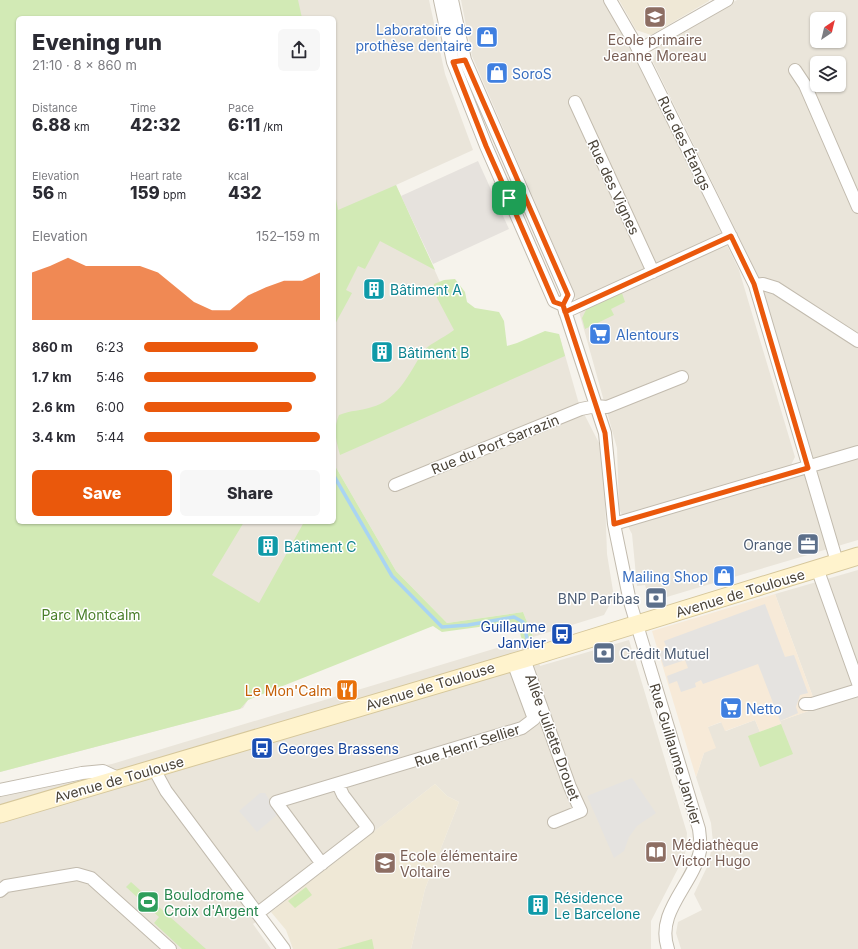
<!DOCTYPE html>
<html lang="en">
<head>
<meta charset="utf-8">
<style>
  :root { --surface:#fff; --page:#f7f7f7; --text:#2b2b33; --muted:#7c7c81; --accent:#ea580c }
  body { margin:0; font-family:Inter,sans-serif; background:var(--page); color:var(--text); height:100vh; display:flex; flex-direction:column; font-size:15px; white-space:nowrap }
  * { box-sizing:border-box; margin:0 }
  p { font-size:13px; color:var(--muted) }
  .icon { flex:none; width:22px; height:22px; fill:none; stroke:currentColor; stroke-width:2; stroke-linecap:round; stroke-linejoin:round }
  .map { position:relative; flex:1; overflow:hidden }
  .side { position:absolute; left:16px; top:16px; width:320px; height:508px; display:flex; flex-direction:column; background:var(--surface); border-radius:6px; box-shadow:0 1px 3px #0004 }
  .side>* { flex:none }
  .needle { width:26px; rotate:35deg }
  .tools { position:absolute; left:810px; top:12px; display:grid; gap:8px }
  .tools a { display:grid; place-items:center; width:36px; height:36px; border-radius:6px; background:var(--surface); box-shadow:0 1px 3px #0004; font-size:20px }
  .pin { position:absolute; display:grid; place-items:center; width:34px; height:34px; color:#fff; margin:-17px; border-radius:8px; box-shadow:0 2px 6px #0006 }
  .round { display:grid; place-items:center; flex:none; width:42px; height:42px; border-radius:6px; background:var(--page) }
  .overview { display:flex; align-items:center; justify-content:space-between; height:68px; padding:0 16px }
  h1 { font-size:22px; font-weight:800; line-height:30px }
  .metrics { display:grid; grid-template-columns:repeat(3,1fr); gap:6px; height:68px; padding:4px 16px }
  .metrics div { display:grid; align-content:center }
  .metrics b { font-size:17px; font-weight:800 }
  .metrics small { font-size:11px; font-weight:400 }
  .metrics p { font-size:11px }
  .chart { height:112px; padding:8px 16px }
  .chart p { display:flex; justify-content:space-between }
  .chart svg { width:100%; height:72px; margin-top:4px; fill:var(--accent); opacity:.7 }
  .action { display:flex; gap:8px; margin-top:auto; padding:8px 16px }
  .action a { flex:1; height:46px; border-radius:6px; background:var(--accent); color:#fff; font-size:16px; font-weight:800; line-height:46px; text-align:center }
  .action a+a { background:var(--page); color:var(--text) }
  ul { padding:0 16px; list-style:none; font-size:13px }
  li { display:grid; grid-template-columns:64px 48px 1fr; align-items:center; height:30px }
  li i { height:10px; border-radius:5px; background:var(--accent) }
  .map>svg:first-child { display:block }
</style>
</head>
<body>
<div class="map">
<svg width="858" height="949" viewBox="0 0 858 949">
  <rect width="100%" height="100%" fill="#f6f3ec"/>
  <path fill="#eae5da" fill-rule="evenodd" d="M0,0H429L445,74L473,150L396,185L479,368L559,334L579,404L599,443L604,469L607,554L614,597L604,615L533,637L540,666L629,640L687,833L685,855L651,921V949H411L425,889L459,802L447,796L435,784L305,886L253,924L271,949H0V788L12,783L112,764L533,637L523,612L447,623L396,571L334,464V18H18V522H334L388,578L248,700L243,708L0,772Z
    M461,0H603L638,61L739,270L795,457L791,465L814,459L750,259L653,62L657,45L737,0H858V540L650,602L645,585L637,586L632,534L619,509L617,448L573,290L472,56ZM817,19H839V41H817ZM817,63H839V85H817Z
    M858,570V949H681L676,933L678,922L702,910L694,894L708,865L713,842L711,823L696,777L704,753L708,727L722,722L726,731L755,720L760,732L781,724L780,721L817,708L775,594Z"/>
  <path fill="#f7ead8" d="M775,594L817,708L780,721L781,724L760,732L755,720L725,731L721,722L708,727L716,748L704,753L696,777L652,631Z"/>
  <path fill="#e6e2dd" d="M478,161L509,229L433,264L401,196Z"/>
  <path fill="#efe8d6" d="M619,0H709V1L651,35L636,30Z
    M435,784L447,796L459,802L425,889L411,949H293L286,930L271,912Z"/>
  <path fill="#d2eab5" d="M0,0H298L302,18H18V522H244L212,575L259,603L304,522H334V464L396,571L447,623L523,612L533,637L522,640L517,623L515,622L442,632L433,626L248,700L240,709L0,772Z
    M396,185L435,270L380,241L365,269L358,266L346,290L352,293L334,326V188L338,210Z
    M455,279L465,292L467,302L475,308L499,312L504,321L507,346L517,343L545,331L559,334L565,356L340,455C336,441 333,429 339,415C351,410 361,411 372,407C395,401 408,377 419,358L418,356C428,344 442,339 454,330L434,292V284L444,280Z
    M622,293L625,302L611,309L614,315L585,329L582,318L587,308Z
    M781,724L793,754L760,767L748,736Z
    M131,882L206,949H182L154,923L159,917L126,887Z
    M306,887L312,895L295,908L288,901Z
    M372,939L374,949H337Z"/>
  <path fill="#e5e3e0" d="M765,604L785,657L794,655L808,693L800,695L796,707L798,713L780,721L758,664L703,684L701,680L695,683L696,687L681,692L677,681L669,684L667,676L688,668L685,660L664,667L659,652L667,649L664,641Z
    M632,778L656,813L637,826L629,837L624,851L614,858L587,796Z
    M260,793H265L278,814L257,832L239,811Z"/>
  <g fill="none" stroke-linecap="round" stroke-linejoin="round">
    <path stroke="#a9d4f2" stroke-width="3.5" d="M334,476L392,576L442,627L468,625L514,617L523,622L528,642"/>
    <g stroke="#c2bbae" stroke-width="14">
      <path id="minor" d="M440,0L453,62L486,146L554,301L563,305
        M452,0L465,60L568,295L563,305L605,433L614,524L630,602L699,829C700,837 701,844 700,851C693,885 655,912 668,949
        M610,0L636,45L755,285L837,562
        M639,50L727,0
        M795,70L805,85L858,207
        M575,102L653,272
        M755,285L763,284L776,288L858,341
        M565,312L731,236
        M395,485L581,409L596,406L607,407L682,377
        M614,524L858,452
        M817,568L858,683
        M524,659L570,787L581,811L554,822
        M805,704H812L858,690
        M154,769L166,791L284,949
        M0,790L82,773L103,771L120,779
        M322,864L276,802L522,728L534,719L513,662
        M0,891L6,886L77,874L91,878L170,949
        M258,913L368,828L343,795L338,784"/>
    </g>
    <g stroke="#d6c79b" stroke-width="19">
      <path id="secondary" d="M0,814L524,659L858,556"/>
    </g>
    <use href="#minor" stroke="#fff" stroke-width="12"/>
    <use href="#secondary" stroke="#fff3cd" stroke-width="17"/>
  </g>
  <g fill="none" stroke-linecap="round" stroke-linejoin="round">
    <g stroke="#fff" stroke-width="8">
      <path id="route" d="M509,198L554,302L563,305L605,433L614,524L808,468L754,284L731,236L565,312L563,305L568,295L465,60L453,62L486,146L509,198"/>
    </g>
    <use href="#route" stroke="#ea580c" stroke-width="5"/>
  </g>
  <defs>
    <g id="school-square" transform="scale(1.15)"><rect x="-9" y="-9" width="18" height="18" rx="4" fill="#8d6e63" stroke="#fff"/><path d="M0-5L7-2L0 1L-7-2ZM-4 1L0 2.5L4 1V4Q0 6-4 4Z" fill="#fff"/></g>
    <g id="shop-square" transform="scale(1.15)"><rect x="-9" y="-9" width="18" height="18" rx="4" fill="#3f7fe0" stroke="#fff"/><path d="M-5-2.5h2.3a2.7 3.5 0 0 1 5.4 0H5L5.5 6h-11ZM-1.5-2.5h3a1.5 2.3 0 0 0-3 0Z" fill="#fff"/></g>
    <g id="building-square" transform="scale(1.15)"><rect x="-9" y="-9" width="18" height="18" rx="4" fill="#0f9aa8" stroke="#fff"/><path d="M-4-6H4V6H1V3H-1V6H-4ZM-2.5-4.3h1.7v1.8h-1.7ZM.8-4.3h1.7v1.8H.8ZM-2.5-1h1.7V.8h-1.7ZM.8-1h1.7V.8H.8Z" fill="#fff"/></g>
    <g id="supermarket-square" transform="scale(1.15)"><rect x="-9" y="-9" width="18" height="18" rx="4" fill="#3f7fe0" stroke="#fff"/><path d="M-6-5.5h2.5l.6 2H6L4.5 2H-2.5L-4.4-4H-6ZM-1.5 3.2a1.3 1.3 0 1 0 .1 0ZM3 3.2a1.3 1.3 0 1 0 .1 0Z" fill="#fff"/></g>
    <g id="office-square" transform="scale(1.15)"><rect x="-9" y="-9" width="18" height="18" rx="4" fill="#5c6f8a" stroke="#fff"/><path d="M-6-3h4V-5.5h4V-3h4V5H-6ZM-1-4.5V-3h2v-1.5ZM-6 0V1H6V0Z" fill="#fff"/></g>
    <g id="bank-square" transform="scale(1.15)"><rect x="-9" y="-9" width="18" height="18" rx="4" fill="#5c6f8a" stroke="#fff"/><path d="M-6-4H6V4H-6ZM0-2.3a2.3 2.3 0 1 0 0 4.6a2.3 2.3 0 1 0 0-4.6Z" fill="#fff"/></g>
    <g id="bus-square" transform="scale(1.15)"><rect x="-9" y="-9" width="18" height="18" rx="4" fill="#1a4fb4" stroke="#fff"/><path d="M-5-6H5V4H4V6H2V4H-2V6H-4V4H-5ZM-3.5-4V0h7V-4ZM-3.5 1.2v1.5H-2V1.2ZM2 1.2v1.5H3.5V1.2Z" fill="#fff"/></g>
    <g id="restaurant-square" transform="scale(1.15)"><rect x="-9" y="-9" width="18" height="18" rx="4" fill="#e8710a" stroke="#fff"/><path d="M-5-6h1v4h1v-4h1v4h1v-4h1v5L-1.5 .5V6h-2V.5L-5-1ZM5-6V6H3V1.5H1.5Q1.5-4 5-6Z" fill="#fff"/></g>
    <g id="library-square" transform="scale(1.15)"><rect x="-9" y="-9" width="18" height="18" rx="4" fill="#8d6e63" stroke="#fff"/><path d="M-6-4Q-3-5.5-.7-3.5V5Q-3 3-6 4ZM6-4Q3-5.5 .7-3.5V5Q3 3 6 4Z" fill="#fff"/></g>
    <g id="stadium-square" transform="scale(1.15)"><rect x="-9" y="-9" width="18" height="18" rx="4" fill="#2e9e5b" stroke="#fff"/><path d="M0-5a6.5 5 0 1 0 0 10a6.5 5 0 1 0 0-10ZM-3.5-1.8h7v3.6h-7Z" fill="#fff"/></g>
  </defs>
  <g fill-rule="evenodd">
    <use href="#school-square" x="655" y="17"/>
    <use href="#shop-square" x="487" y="37"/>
    <use href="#shop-square" x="497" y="73"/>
    <use href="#building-square" x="374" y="289"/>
    <use href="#supermarket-square" x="600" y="334"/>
    <use href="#building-square" x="382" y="352"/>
    <use href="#office-square" x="808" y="544"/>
    <use href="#building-square" x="268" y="546"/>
    <use href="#shop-square" x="724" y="576"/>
    <use href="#bank-square" x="656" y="598"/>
    <use href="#bus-square" x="562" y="634"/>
    <use href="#bank-square" x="604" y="653"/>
    <use href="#restaurant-square" x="347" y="690"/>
    <use href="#supermarket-square" x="731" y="708"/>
    <use href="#bus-square" x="262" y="748"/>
    <use href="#library-square" x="656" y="852"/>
    <use href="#school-square" x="385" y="863"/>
    <use href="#stadium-square" x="148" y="902"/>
    <use href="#building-square" x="538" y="905"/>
  </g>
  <g text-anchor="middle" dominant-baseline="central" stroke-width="3" stroke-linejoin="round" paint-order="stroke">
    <g font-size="14" fill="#366cbe" stroke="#fff" text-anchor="start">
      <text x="472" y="29" text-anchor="end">Laboratoire de<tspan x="472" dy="16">prothèse dentaire</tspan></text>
      <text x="512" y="73">SoroS</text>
      <text x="616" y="334">Alentours</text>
      <text x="708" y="576" text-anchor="end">Mailing Shop</text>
      <text x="746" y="708">Netto</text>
    </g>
    <g font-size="14" fill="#785e54" stroke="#fff" text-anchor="start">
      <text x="655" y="39" text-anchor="middle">Ecole primaire<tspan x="655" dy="16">Jeanne Moreau</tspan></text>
      <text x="672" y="844">Médiathèque<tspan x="672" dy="16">Victor Hugo</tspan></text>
      <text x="400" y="855">Ecole élémentaire<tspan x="400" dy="16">Voltaire</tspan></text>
    </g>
    <g font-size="14" fill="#4b4439" stroke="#fff">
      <text transform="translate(685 143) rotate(64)">Rue des Étangs</text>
      <text transform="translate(614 187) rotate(65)">Rue des Vignes</text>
      <text transform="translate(495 444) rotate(-22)">Rue du Port Sarrazin</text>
      <text transform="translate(740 593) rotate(-17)">Avenue de Toulouse</text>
      <text transform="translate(430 686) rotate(-17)">Avenue de Toulouse</text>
      <text transform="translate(553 737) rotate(70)">Allée Juliette Drouet</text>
      <text transform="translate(467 745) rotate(-18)">Rue Henri Sellier</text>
      <text transform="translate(676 754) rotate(73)">Rue Guillaume Janvier</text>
      <text transform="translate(119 779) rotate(-16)">Avenue de Toulouse</text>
    </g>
    <g font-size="14" fill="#0d838f" stroke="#fff" text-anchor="start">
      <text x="390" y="289">Bâtiment A</text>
      <text x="398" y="352">Bâtiment B</text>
      <text x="284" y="546">Bâtiment C</text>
      <text x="554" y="897">Résidence<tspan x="554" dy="16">Le Barcelone</tspan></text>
    </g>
    <g font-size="14" fill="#4e5e75" stroke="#fff" text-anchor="end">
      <text x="792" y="544">Orange</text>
      <text x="640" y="598">BNP Paribas</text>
      <text x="620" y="653" text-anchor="start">Crédit Mutuel</text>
    </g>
    <g font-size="14" fill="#4a7f2a" stroke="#fff">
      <text x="91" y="614">Parc Montcalm</text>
    </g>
    <g font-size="14" fill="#164399" stroke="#fff" text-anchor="end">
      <text x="546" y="626">Guillaume<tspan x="546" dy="16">Janvier</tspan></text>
      <text x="278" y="748" text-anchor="start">Georges Brassens</text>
    </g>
    <g font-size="14" fill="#c56008" stroke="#fff" text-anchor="end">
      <text x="332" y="690">Le Mon'Calm</text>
    </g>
    <g font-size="14" fill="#27864d" stroke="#fff" text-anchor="start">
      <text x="164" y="894">Boulodrome<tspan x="164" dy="16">Croix d'Argent</tspan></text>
    </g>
  </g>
</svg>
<div class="tools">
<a><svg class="needle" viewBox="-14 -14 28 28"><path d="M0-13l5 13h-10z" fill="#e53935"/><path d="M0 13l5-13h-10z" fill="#7c7c81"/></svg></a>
<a><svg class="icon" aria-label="layers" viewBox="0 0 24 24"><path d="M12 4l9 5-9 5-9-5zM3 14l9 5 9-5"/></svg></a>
</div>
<div class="pin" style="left:509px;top:198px;background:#1e9e55"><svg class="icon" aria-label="arrive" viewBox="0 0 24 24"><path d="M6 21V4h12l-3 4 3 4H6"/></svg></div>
<section class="side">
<div class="overview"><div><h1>Evening run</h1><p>21:10 · 8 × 860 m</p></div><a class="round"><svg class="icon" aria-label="share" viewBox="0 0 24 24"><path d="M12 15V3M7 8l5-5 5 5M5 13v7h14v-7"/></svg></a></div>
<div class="metrics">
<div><p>Distance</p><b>6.88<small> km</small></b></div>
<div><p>Time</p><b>42:32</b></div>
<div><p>Pace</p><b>6:11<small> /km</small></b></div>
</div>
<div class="metrics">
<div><p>Elevation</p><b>56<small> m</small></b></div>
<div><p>Heart rate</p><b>159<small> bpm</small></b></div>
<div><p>kcal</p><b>432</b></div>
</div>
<div class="chart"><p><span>Elevation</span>152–159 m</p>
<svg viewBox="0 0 160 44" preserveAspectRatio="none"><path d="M0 44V15L10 11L20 6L30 11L40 11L50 11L60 11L70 15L80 24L90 33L100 38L110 38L120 29L130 24L140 20L150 20L160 15V44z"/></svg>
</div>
<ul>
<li><b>860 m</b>6:23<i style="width:65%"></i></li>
<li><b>1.7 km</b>5:46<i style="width:98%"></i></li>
<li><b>2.6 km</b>6:00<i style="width:84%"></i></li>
<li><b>3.4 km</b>5:44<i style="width:100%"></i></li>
</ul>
<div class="action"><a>Save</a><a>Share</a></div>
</section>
</div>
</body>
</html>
